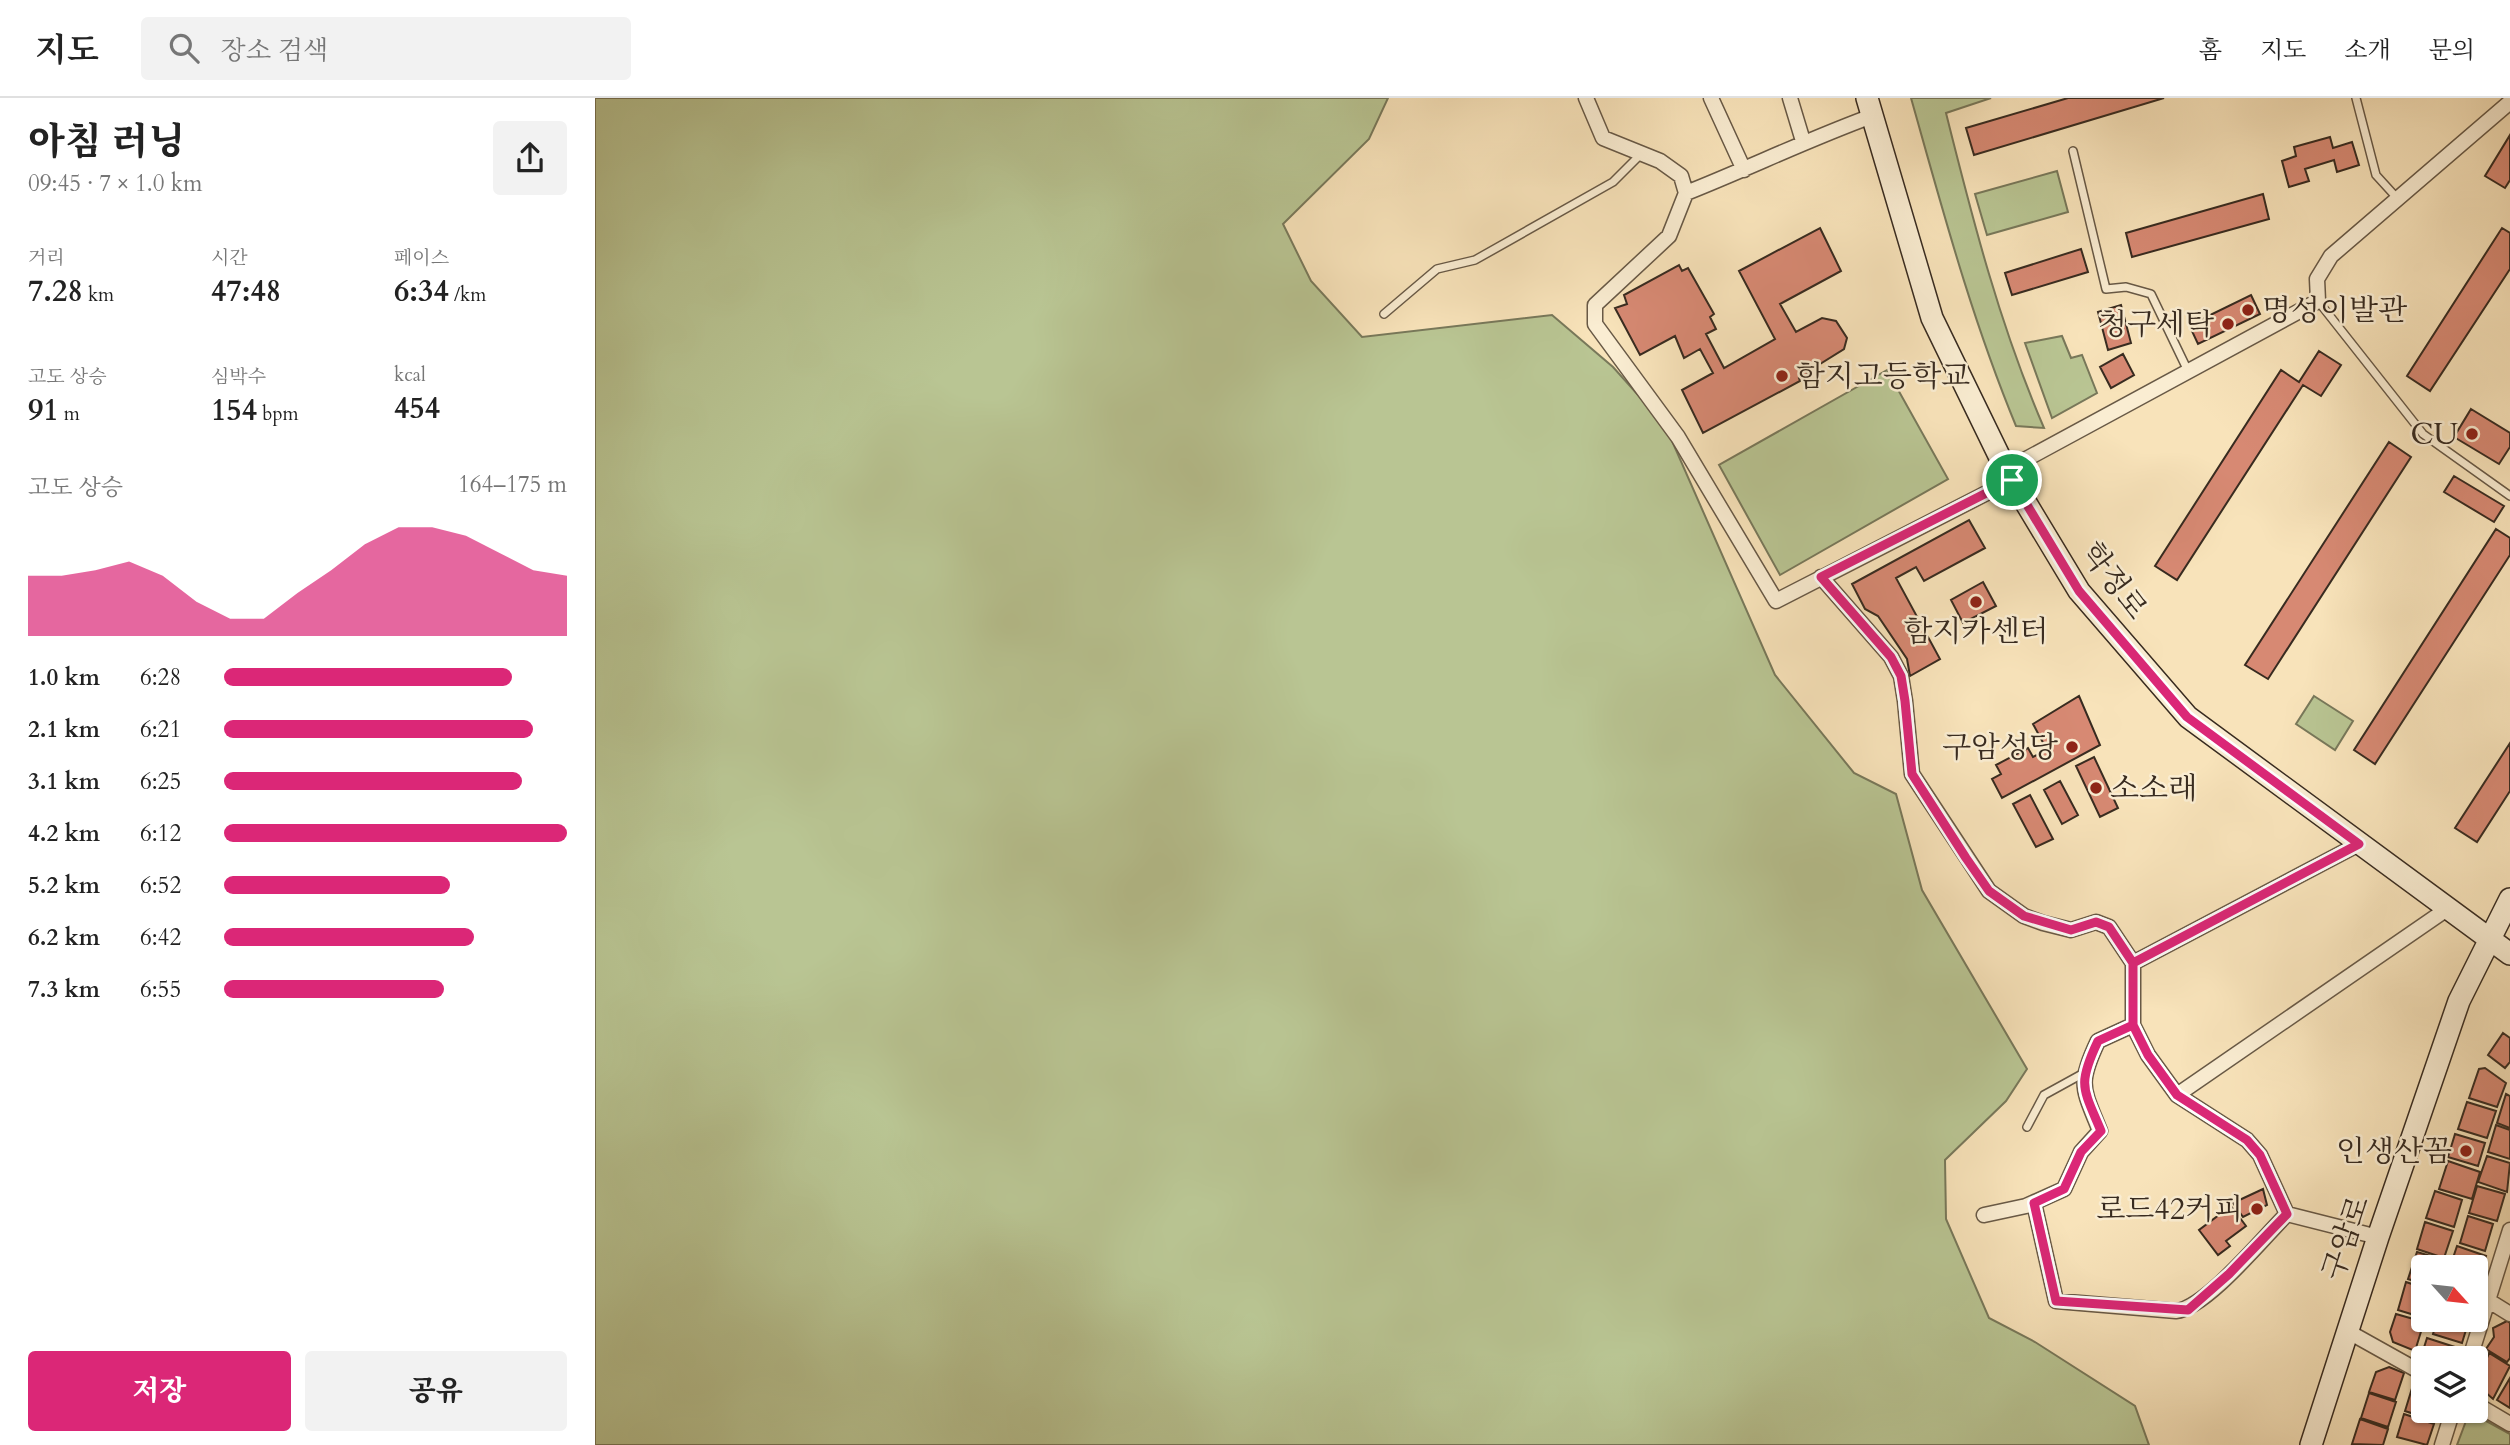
<!DOCTYPE html>
<html lang="ko">
<head>
<meta charset="utf-8">
<style>
  :root { --surface:#fff; --page:#f2f2f2; --text:#222; --muted:#767676; --line:#e0e0e0; --accent:#db2777 }
  body { margin:0; font-family:Cardo,"Noto Serif KR",serif; background:var(--page); color:var(--text); height:100vh; display:flex; flex-direction:column; font-size:26px; white-space:nowrap }
  * { box-sizing:border-box; margin:0 }
  p { font-size:23px; color:var(--muted) }
  .icon { flex:none; width:38px; height:38px; fill:none; stroke:currentColor; stroke-width:2; stroke-linecap:round; stroke-linejoin:round }
  .map { position:relative; flex:1; overflow:hidden }
  .panel { display:flex; flex-direction:column; background:var(--surface); width:595px }
  .panel>* { flex:none }
  .needle { width:46px; rotate:117deg }
  .buttons { position:absolute; left:1816px; top:1157px; display:grid; gap:14px }
  .buttons a { display:grid; place-items:center; width:77px; height:77px; border-radius:7px; background:var(--surface); box-shadow:0 2px 5px #0004; font-size:35px }
  .pin { position:absolute; display:grid; place-items:center; width:60px; height:60px; color:#fff; margin:-30px; border:4px solid #fff; border-radius:50%; box-shadow:0 2px 7px #0007 }
  .round { display:grid; place-items:center; flex:none; width:74px; height:74px; border-radius:7px; background:var(--page) }
  .head { display:flex; align-items:center; justify-content:space-between; height:119px; padding:0 28px }
  h1 { font-size:38px; font-weight:800; line-height:52px }
  .figures { display:grid; grid-template-columns:repeat(3,1fr); gap:10px; height:119px; padding:7px 28px }
  .figures div { display:grid; align-content:center }
  .figures b { font-size:30px; font-weight:800 }
  .figures small { font-size:19px; font-weight:400 }
  .figures p { font-size:19px }
  .chart { height:196px; padding:14px 28px }
  .chart p { display:flex; justify-content:space-between }
  .chart svg { width:100%; height:126px; margin-top:7px; fill:var(--accent); opacity:.7 }
  .action { display:flex; gap:14px; margin-top:auto; padding:14px 28px }
  .action a { flex:1; height:80px; border-radius:7px; background:var(--accent); color:#fff; font-size:28px; font-weight:800; line-height:80px; text-align:center }
  .action a+a { background:var(--page); color:var(--text) }
  ul { padding:0 28px; list-style:none; font-size:23px }
  li { display:grid; grid-template-columns:112px 84px 1fr; align-items:center; height:52px }
  li i { height:18px; border-radius:9px; background:var(--accent) }
  header { display:flex; align-items:center; gap:42px; box-sizing:border-box; height:98px; padding:0 35px; background:var(--surface); border-bottom:2px solid var(--line) }
  header strong { font-size:33px }
  nav { display:flex; gap:38px; margin-inline-start:auto; font-size:24px }
  .search { width:490px; height:63px; background:var(--page); display:flex; align-items:center; gap:18px; box-sizing:border-box; padding:0 24px; border-radius:7px; color:var(--muted); font-size:26px }
  main { display:flex; flex:1; min-height:0 }
  .map>svg:first-child { display:block }
</style>
</head>
<body>
<header>
<strong>지도</strong>
<div class="search"><svg class="icon" aria-label="search" viewBox="0 0 24 24"><circle cx="10" cy="10" r="6"/><path d="M15 15l6 6"/></svg>장소 검색</div>
<nav><a>홈</a><a>지도</a><a>소개</a><a>문의</a></nav>
</header>
<main>
<section class="panel">
<div class="head"><div><h1>아침 러닝</h1><p>09:45 · 7 × 1.0 km</p></div><a class="round"><svg class="icon" aria-label="share" viewBox="0 0 24 24"><path d="M12 15V3M7 8l5-5 5 5M5 13v7h14v-7"/></svg></a></div>
<div class="figures">
<div><p>거리</p><b>7.28<small> km</small></b></div>
<div><p>시간</p><b>47:48</b></div>
<div><p>페이스</p><b>6:34<small> /km</small></b></div>
</div>
<div class="figures">
<div><p>고도 상승</p><b>91<small> m</small></b></div>
<div><p>심박수</p><b>154<small> bpm</small></b></div>
<div><p>kcal</p><b>454</b></div>
</div>
<div class="chart"><p><span>고도 상승</span>164–175 m</p>
<svg viewBox="0 0 160 44" preserveAspectRatio="none"><path d="M0 44V23L10 23L20 21L30 18L40 23L50 32L60 38L70 38L80 29L90 21L100 12L110 6L120 6L130 9L140 15L150 21L160 23V44z"/></svg>
</div>
<ul>
<li><b>1.0 km</b>6:28<i style="width:84%"></i></li>
<li><b>2.1 km</b>6:21<i style="width:90%"></i></li>
<li><b>3.1 km</b>6:25<i style="width:87%"></i></li>
<li><b>4.2 km</b>6:12<i style="width:100%"></i></li>
<li><b>5.2 km</b>6:52<i style="width:66%"></i></li>
<li><b>6.2 km</b>6:42<i style="width:73%"></i></li>
<li><b>7.3 km</b>6:55<i style="width:64%"></i></li>
</ul>
<div class="action"><a>저장</a><a>공유</a></div>
</section>
<div class="map">
<svg width="1915" height="1347" viewBox="0 0 1915 1347">
  <rect width="100%" height="100%" fill="#f8e3ba"/>
  <filter id="stains"><feTurbulence type="fractalNoise" baseFrequency=".00286" numOctaves="4"/><feColorMatrix values="0 0 0 0 .2 0 0 0 0 .09 0 0 0 0 .02 0 0 0 .5 -.17"/></filter>
  <radialGradient id="worn" r=".72"><stop offset=".6" stop-color="#630" stop-opacity="0"/><stop offset="1" stop-color="#630" stop-opacity=".3"/></radialGradient>
  <path fill="#b9c593" stroke="#78785a" stroke-width="2" d="M0,0H793L774,41L688,126L716,183L767,239L957,217L1018,269L1070,327L1180,577L1259,675L1301,696L1327,792L1432,971L1411,1003L1350,1062L1351,1121L1394,1220L1440,1244L1540,1308L1554,1347H0Z
    M1316,0H1396L1351,15C1378,123 1405,228 1449,330L1421,328C1376,219 1348,113 1316,0Z
    M1462,73L1473,114L1392,137L1380,96Z
    M1467,238L1476,260L1487,257L1502,295L1457,320L1430,245Z
    M1292,272L1353,381L1185,477L1124,367Z
    M1719,598L1758,623L1740,652L1701,626Z
    M1884,1319L1915,1336V1347H1862L1871,1323Z"/>
  <path fill="#d78973" stroke="#382b20" stroke-width="2" d="M1473,0H1569L1379,57L1371,30Z
    M1915,37V82L1910,90L1890,78Z
    M1735,39L1738,50L1757,44L1764,67L1742,74L1739,62L1710,71L1714,83L1694,89L1687,63L1701,58L1699,49Z
    M1668,96L1674,121L1537,159L1531,135Z
    M1225,130L1246,173L1185,206L1201,234L1227,220L1241,223L1252,240L1249,251L1217,271L1214,267L1209,270L1213,276L1204,280L1205,283L1108,335L1087,292L1118,275L1105,251L1089,260L1080,238L1045,257L1020,210L1032,206L1029,197L1084,167L1087,173L1093,170L1119,216L1115,219L1121,231L1111,236L1129,270L1180,241L1144,173Z
    M1907,130L1915,135V171L1835,293L1812,278Z
    M1486,151L1493,174L1417,197L1410,175Z
    M1656,197L1665,216L1603,246L1596,231L1605,226L1603,223Z
    M1526,207L1536,245L1513,252L1503,214Z
    M1724,253L1746,267L1726,298L1708,287L1582,482L1560,468L1686,272L1704,284Z
    M1528,256L1539,277L1516,290L1505,269Z
    M1876,311L1915,335V349L1904,366L1859,339Z
    M1794,344L1816,359L1673,581L1650,567Z
    M1859,378L1909,408L1899,424L1849,394Z
    M1374,422L1390,450L1329,483L1321,469L1301,480L1345,561L1315,578L1312,561L1283,518L1270,511L1257,486Z
    M1901,431L1915,440V457L1780,666L1759,652Z
    M1388,484L1401,508L1368,525L1356,502Z
    M1484,598L1505,647L1407,700L1397,681L1406,676L1401,667L1433,650L1438,659L1452,652L1438,626Z
    M1915,645V693L1882,744L1860,730Z
    M1499,659L1523,710L1505,719L1481,668Z
    M1465,683L1483,717L1467,726L1449,692Z
    M1435,697L1458,741L1441,749L1418,706Z
    M1908,935L1915,940V964L1910,970L1893,957Z
    M1890,970L1911,985L1902,1009L1874,1000L1884,971Z
    M1911,996L1915,998V1030L1902,1025Z
    M1872,1004L1901,1013L1892,1040L1863,1031Z
    M1901,1027L1915,1032V1061L1893,1054Z
    M1860,1036L1890,1045L1883,1068L1853,1059Z
    M1892,1058L1915,1065L1912,1094L1883,1084Z
    M1853,1063L1885,1074L1877,1101L1844,1091Z
    M1882,1088L1910,1096L1902,1123L1874,1115Z
    M1668,1091L1672,1107L1648,1119L1638,1105Z
    M1840,1093L1867,1102L1859,1129L1831,1120Z
    M1636,1108L1651,1128L1631,1143L1635,1148L1623,1157L1604,1132Z
    M1873,1118L1898,1126L1890,1153L1865,1145Z
    M1830,1124L1858,1133L1849,1160L1822,1151Z
    M1862,1148L1891,1158L1883,1183L1881,1169H1855Z
    M1822,1154L1849,1162L1846,1169H1829V1186L1813,1181Z
    M1811,1184L1829,1190V1220L1803,1212Z
    M1801,1216L1829,1224L1820,1253L1798,1244L1795,1234Z
    M1842,1222H1874L1867,1245L1838,1236Z
    M1912,1223L1915,1225V1260L1912,1264L1891,1251L1899,1239L1898,1230Z
    M1832,1240L1866,1251L1863,1260L1829,1261L1826,1259Z
    M1894,1255L1915,1268L1898,1301L1881,1286Z
    M1794,1269L1809,1275L1800,1302L1774,1294L1781,1274Z
    M1915,1280V1310L1902,1302Z
    M1818,1287L1829,1291V1312H1844L1841,1323L1810,1313Z
    M1774,1295L1801,1304L1793,1329L1766,1320Z
    M1809,1316L1839,1326L1832,1347L1802,1339Z
    M1765,1321L1793,1331L1788,1347L1757,1346Z"/>
  <g fill="none" stroke-linecap="round" stroke-linejoin="round">
    <g stroke="#685946" stroke-width="10">
      <path id="lane" d="M1761,0L1781,77L1802,100
        M1478,53L1511,191L1531,189L1556,196L1593,273
        M1723,203L1828,336L1915,398
        M789,216L842,171L880,162L1018,84L1046,56
        M1432,1029L1449,997L1489,975"/>
    </g>
    <g stroke="#685946" stroke-width="17">
      <path id="street" d="M991,0L1008,40L1065,63L1086,78L1091,95
        M1116,0L1149,72
        M1195,0L1208,43
        M1277,18C1214,41 1154,70 1091,95L1074,138L1000,207V226L1083,339L1181,503L1417,382
        M1411,372L1723,203L1722,181L1736,158L1915,4
        M1226,479L1296,559L1306,578L1310,603L1317,676L1394,793L1429,818L1448,825L1476,832L1501,824L1514,829L1538,865
        M1538,927L1553,957L1582,997L1652,1042L1665,1057L1692,1116L1783,1139
        M1582,997L1852,811
        M1439,1105L1461,1203L1581,1213C1611,1210 1669,1139 1692,1116
        M1389,1117L1431,1108L1469,1091L1486,1054L1505,1033C1488,990 1482,987 1503,943L1538,927V865L1764,746
        M1894,1203L1915,1216
        M1752,1233L1829,1276
        M1875,1260L1915,1132
        M1881,1306L1915,1326
        M1847,1347L1858,1312"/>
    </g>
    <g stroke="#382b20" stroke-width="24">
      <path id="secondary" d="M1272,0L1337,220L1411,372L1484,493L1593,619L1915,856
        M1716,1347L1783,1139L1864,903L1915,801"/>
    </g>
    <use href="#lane" stroke="#faedd2" stroke-width="7"/>
    <use href="#street" stroke="#faedd2" stroke-width="14"/>
    <use href="#secondary" stroke="#faedd2" stroke-width="21"/>
  </g>
  <g fill="none" stroke-linecap="round" stroke-linejoin="round">
    <g stroke="#fff" stroke-width="14">
      <path id="route" d="M1417,382L1226,479L1296,559L1306,578L1310,603L1317,676L1371,760L1394,793L1429,818L1476,832L1501,824L1514,829L1538,865V927L1503,943C1482,987 1488,990 1506,1033L1486,1054L1469,1091L1439,1105L1461,1203L1593,1212L1634,1176L1692,1116L1665,1057L1652,1042L1582,997L1553,957L1538,927V865L1764,746L1592,619L1484,493L1417,382"/>
    </g>
    <use href="#route" stroke="#db2777" stroke-width="9"/>
  </g>
  <g fill="#8f2418" stroke="#faedd2" stroke-width="2.5">
    <circle cx="1653" cy="212" r="7"/>
    <circle cx="1633" cy="226" r="7"/>
    <circle cx="1187" cy="278" r="7"/>
    <circle cx="1877" cy="336" r="7"/>
    <circle cx="1381" cy="504" r="7"/>
    <circle cx="1477" cy="649" r="7"/>
    <circle cx="1501" cy="690" r="7"/>
    <circle cx="1871" cy="1053" r="7"/>
    <circle cx="1662" cy="1111" r="7"/>
  </g>
  <g text-anchor="middle" dominant-baseline="central" stroke-width="5" stroke-linejoin="round" paint-order="stroke">
    <g font-size="30" fill="#382b20" stroke="#faedd2" text-anchor="end">
      <text x="1667" y="212" text-anchor="start">명성이발관</text>
      <text x="1619" y="226">청구세탁</text>
      <text x="1201" y="278" text-anchor="start">함지고등학교</text>
      <text x="1863" y="336">CU</text>
      <text x="1381" y="533" text-anchor="middle">함지카센터</text>
      <text x="1463" y="649">구암성당</text>
      <text x="1515" y="690" text-anchor="start">소소래</text>
      <text x="1857" y="1053">인생산꼼</text>
      <text x="1648" y="1111">로드42커피</text>
    </g>
    <g font-size="30" fill="#382b20" stroke="#faedd2">
      <text transform="translate(1519 483) rotate(53)">학정로</text>
      <text transform="translate(1751 1140) rotate(-71)">구암로</text>
    </g>
  </g>
  <rect width="100%" height="100%" filter="url(#stains)"/>
  <rect width="100%" height="100%" fill="url(#worn)"/>
</svg>
<div class="buttons">
<a><svg class="needle" viewBox="-14 -14 28 28"><path d="M0-13l5 13h-10z" fill="#e53935"/><path d="M0 13l5-13h-10z" fill="#767676"/></svg></a>
<a><svg class="icon" aria-label="layers" viewBox="0 0 24 24"><path d="M12 4l9 5-9 5-9-5zM3 14l9 5 9-5"/></svg></a>
</div>
<div class="pin" style="left:1417px;top:382px;background:#1e9e55"><svg class="icon" aria-label="arrive" viewBox="0 0 24 24"><path d="M6 21V4h12l-3 4 3 4H6"/></svg></div>
</div>
</main>
</body>
</html>
